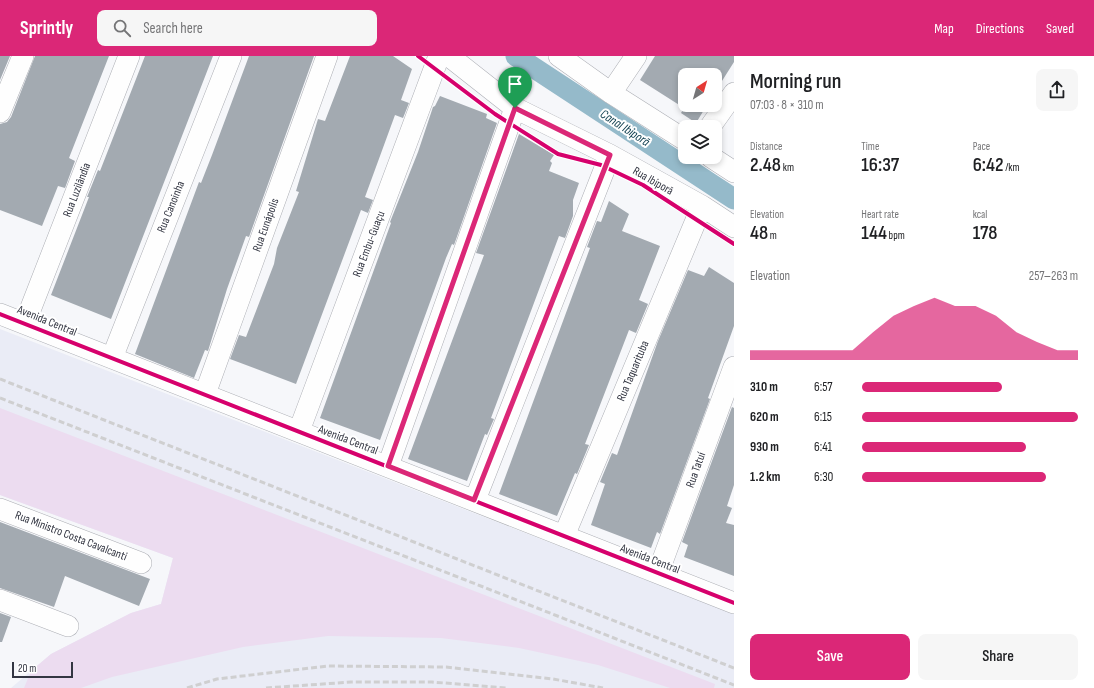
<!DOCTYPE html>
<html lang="en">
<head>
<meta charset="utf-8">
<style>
  :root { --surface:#fff; --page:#f6f6f6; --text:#202124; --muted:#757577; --accent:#db2777 }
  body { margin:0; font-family:"Sofia Sans Condensed",sans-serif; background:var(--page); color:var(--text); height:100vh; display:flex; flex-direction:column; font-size:15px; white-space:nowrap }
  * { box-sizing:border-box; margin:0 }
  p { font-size:13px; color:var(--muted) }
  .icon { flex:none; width:22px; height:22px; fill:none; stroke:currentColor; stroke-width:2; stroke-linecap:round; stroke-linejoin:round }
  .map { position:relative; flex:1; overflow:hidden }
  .side { display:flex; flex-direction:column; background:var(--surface); width:360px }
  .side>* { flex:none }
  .needle { width:26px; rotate:37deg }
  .tools { position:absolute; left:678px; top:12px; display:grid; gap:8px }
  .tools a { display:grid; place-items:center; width:44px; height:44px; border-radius:8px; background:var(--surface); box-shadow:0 2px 6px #0003; font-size:20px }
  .scale { position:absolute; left:12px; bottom:10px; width:61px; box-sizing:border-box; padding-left:4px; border:2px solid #333642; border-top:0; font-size:11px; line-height:14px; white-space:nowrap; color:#333642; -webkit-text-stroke:3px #fff; paint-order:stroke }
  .pin { position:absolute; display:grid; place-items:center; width:34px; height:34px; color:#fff; margin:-41px -17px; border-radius:50% 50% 50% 0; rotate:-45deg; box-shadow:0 0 4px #0007 }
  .pin .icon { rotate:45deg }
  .round { display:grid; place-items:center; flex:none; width:42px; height:42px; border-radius:8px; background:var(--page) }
  .summary { display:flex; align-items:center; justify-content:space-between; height:68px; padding:0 16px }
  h1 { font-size:22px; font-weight:600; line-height:30px }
  .metrics { display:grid; grid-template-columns:repeat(3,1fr); gap:6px; height:68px; padding:4px 16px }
  .metrics div { display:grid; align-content:center }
  .metrics b { font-size:20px; font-weight:600 }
  .metrics small { font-size:11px; font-weight:400 }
  .metrics p { font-size:11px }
  .chart { height:112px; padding:8px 16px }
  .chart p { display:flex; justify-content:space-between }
  .chart svg { width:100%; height:72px; margin-top:4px; fill:var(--accent); opacity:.7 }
  .button { display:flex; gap:8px; margin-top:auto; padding:8px 16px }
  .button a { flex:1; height:46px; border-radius:8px; background:var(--accent); color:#fff; font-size:16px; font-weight:600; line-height:46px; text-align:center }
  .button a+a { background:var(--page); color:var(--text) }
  ul { padding:0 16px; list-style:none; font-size:13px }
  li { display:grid; grid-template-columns:64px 48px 1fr; align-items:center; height:30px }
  li i { height:10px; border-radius:5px; background:var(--accent) }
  header { display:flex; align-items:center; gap:24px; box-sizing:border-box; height:56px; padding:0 20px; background:var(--accent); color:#fff }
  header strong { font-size:19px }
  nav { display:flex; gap:22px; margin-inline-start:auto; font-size:14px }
  .search { width:280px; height:36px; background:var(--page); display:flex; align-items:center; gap:10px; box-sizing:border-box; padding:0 14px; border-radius:8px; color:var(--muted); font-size:15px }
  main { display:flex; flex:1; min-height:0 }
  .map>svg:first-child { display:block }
</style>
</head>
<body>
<header>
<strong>Sprintly</strong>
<div class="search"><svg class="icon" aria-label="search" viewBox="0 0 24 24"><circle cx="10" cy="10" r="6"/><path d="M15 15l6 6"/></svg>Search here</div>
<nav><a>Map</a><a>Directions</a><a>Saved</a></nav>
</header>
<main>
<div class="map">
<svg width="734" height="632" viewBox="0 0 734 632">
  <rect width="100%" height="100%" fill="#f6f7fa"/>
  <path fill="#eaecf6" d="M0,273L734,558V632H11L51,598L131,557L161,548L173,502L0,439Z"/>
  <path fill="#ecdcf0" d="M0,352L715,628L714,632H670L598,609L519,592L441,582L328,580L243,591L112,621L81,632H24L31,615L51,598L131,557L161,548L173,502L0,439Z"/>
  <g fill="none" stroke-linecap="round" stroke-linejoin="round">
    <path stroke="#95baca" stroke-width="21" d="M516,0L734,143"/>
  </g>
  <path fill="#a3aab1" d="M0,0H10L0,24Z
    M35,0H109L69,102L75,105L65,132L58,130L42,170L0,154V68L7,66L11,61Z
    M145,0H213L111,263L51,239L89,141H87L98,114L100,115Z
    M249,0H314L249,181L246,180L227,233L208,295L205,294L194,322L135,298L199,126L201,127L212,99Z
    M350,0H393L412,13L401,44L409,47L403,62L395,59L365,141L373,144L368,157L361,154L296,328L230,303L239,279L246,281L274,208L277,192L299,136L296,135L318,63L325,65Z
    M655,0H734V6L715,36V19H685V49H707L696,67L681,57L684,52L640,24Z
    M440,40L487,58L486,62L497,67L454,189L452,188L446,202L380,384L320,362L391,167L390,166L418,96L433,51L435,50Z
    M519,78L554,99L550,105L552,107L549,115L579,127L573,144V160L565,182L559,180L491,362L494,363L487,379L485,378L467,425L408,403L484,199L476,197Z
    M609,145L629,158L622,175L660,190L639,244L648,248L636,277L629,274L585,388L589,389L577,418L575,417L557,460L499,438L590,192L587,191L597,165L601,166Z
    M709,211L734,227V270L708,342L710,343L660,478L657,476L651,492L591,469L605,428L600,426L612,397L617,399L658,285L688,214L704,220Z
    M732,351L734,352V429L727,450L732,452L726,467L734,469V520L684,501L688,489L682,486Z
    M0,466L150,523L139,550L65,520L54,551L0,532Z
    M0,557L11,561L2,586H0Z"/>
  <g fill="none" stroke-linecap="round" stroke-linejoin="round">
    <g stroke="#acaeb4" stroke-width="22">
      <path id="minor" d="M449,0L515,52L610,99L702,150L734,171
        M559,0L611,37L685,84
        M611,37L636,0
        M0,56L23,0
        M710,71L734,37
        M711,101L734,116
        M0,258L734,547
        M25,267L129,0
        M112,302L231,0
        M205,338L327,0
        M299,375L439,0
        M388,410L515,52
        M475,444L610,99
        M0,453L141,507
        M564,480L702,150
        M658,517L734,311
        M0,544L68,570"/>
    </g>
    <use href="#minor" stroke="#fefefe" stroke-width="21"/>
    <path stroke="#cfcfd0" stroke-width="3" stroke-dasharray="6 3" stroke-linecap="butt" d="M0,323L734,612
      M0,342L734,629
      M187,632L217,623L328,610L446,611L553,623L603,632
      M266,632L351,626H432L506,632"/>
    <g stroke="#fff" stroke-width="6">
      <path id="cycleway" d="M418,0L495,58L558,98L601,109L643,129L734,188
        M0,258L734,547"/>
    </g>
    <use href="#cycleway" stroke="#d6006c" stroke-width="4"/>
  </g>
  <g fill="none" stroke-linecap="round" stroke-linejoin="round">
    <g stroke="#fff" stroke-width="8">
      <path id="route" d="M515,52L610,99L474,444L388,410Z"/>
    </g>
    <use href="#route" stroke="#db2777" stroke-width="5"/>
  </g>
  <g text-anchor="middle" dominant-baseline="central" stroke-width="4" stroke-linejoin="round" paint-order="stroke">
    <g font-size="12" fill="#333642" stroke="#fff">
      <text transform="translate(653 125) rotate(30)">Rua Ibiporã</text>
      <text transform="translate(77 134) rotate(-69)">Rua Luzilândia</text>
      <text transform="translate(171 151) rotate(-68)">Rua Canoinha</text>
      <text transform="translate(266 169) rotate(-70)">Rua Eunápolis</text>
      <text transform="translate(369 188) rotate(-69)">Rua Embu-Guaçu</text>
      <text transform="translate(47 265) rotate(22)">Avenida Central</text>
      <text transform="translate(633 315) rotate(-67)">Rua Taquarituba</text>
      <text transform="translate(348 384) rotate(21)">Avenida Central</text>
      <text transform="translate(696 414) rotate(-70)">Rua Tatuí</text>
      <text transform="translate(71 480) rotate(21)">Rua Ministro Costa Cavalcanti</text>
      <text transform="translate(650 503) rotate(21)">Avenida Central</text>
    </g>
    <g font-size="13" font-style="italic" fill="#124151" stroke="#fff">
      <text transform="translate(625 72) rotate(33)">Canal Ibiporã</text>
    </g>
  </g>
</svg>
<div class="tools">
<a><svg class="needle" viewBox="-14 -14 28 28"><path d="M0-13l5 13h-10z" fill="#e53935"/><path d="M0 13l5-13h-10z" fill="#757577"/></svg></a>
<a><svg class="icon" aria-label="layers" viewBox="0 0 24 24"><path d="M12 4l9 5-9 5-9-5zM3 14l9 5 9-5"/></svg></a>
</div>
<div class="scale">20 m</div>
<div class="pin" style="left:515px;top:52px;background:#1e9e55"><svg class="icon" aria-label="arrive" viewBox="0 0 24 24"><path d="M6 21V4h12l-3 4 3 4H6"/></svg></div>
</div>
<section class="side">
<div class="summary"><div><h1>Morning run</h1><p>07:03 · 8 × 310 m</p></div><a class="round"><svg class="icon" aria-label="share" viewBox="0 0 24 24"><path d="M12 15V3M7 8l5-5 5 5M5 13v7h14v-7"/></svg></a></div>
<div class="metrics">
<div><p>Distance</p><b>2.48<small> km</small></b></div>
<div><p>Time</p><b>16:37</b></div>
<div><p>Pace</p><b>6:42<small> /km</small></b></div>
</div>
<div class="metrics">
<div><p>Elevation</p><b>48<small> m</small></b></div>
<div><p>Heart rate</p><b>144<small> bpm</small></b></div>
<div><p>kcal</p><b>178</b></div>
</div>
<div class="chart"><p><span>Elevation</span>257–263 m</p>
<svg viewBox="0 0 160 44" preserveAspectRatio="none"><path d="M0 44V38L10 38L20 38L30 38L40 38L50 38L60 27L70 17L80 11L90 6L100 11L110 11L120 17L130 27L140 33L150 38L160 38V44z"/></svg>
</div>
<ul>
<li><b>310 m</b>6:57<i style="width:65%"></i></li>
<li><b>620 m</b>6:15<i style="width:100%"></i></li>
<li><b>930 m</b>6:41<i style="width:76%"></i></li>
<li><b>1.2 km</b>6:30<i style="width:85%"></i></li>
</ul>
<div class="button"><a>Save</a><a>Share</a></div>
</section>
</main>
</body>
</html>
